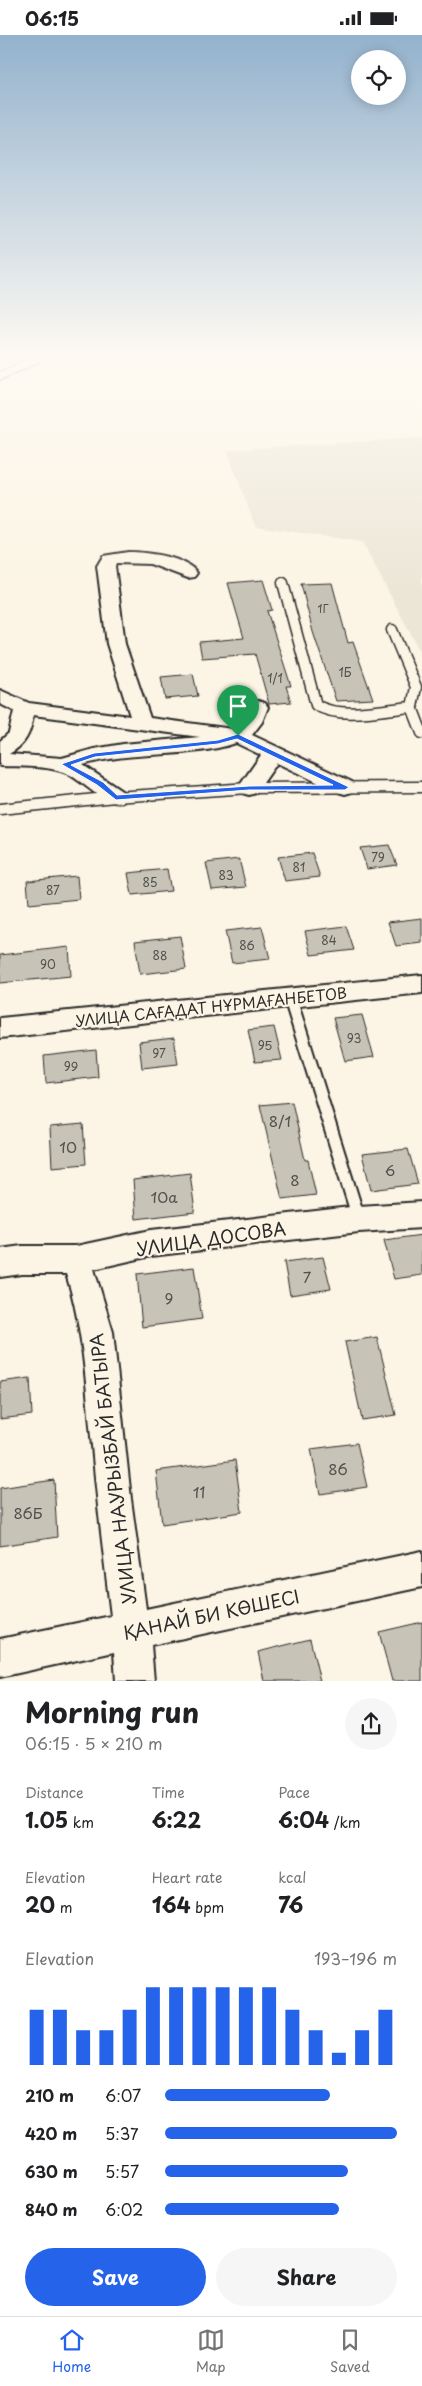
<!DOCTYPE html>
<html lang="en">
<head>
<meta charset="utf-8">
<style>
  :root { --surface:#fff; --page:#f6f6f6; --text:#202124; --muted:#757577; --line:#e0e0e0; --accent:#2563eb }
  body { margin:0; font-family:"Playpen Sans",sans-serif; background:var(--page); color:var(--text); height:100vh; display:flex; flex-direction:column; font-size:19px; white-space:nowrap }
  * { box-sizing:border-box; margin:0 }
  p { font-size:16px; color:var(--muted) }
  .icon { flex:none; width:28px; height:28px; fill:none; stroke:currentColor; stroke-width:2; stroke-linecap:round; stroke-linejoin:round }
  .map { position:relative; height:1646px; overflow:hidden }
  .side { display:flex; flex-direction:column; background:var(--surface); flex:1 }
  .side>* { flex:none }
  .controls { position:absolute; left:351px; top:15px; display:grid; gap:10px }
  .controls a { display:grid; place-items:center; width:55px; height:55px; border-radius:50%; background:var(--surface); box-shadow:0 2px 12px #0003; font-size:25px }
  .pin { position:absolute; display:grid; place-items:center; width:42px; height:42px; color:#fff; margin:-51px -21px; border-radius:50% 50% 50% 0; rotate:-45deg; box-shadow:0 0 5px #0007 }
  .pin .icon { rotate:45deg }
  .round { display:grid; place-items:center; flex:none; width:52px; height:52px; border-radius:26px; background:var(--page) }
  .overview { display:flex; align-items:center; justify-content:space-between; height:85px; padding:0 25px }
  h1 { font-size:28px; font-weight:700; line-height:38px }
  .stats { display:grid; grid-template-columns:repeat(3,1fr); gap:8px; height:85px; padding:5px 25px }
  .stats div { display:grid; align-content:center }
  .stats b { font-size:21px; font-weight:700 }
  .stats small { font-size:14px; font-weight:400 }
  .stats p { font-size:14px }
  .chart { height:140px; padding:10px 25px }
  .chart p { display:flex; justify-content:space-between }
  .chart svg { width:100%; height:90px; margin-top:5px; stroke:var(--accent); stroke-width:6 }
  .cta { display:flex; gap:10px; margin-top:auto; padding:10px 25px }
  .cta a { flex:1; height:58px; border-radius:30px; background:var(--accent); color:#fff; font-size:20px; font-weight:700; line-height:58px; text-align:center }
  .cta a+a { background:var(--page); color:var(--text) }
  ul { padding:0 25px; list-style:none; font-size:16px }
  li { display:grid; grid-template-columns:80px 60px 1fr; align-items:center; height:38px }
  li i { height:12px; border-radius:6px; background:var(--accent) }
  .status { display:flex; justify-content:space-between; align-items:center; height:35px; padding:0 25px; background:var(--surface); direction:ltr }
  .status svg { height:14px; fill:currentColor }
  .dock { display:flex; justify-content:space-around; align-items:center; height:70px; border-top:1px solid var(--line); background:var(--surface); font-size:14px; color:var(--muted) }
  .dock a { display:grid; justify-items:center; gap:2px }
  .dock .on { color:var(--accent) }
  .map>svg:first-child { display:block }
</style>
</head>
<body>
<div class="status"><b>06:15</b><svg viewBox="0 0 49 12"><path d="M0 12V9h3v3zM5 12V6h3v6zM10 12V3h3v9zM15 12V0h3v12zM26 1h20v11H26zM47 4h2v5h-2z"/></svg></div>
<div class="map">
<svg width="422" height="1646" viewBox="0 0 422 1646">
  <rect width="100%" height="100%" fill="#fcf5e5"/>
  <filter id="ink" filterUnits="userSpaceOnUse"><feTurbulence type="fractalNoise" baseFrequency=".02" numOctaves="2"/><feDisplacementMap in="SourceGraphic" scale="10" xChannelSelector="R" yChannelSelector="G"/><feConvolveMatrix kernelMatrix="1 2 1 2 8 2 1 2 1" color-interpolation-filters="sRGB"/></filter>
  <g filter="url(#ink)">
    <path fill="#ece6d7" d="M422,403V620L362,507L255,491L227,415Z"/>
    <path fill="#c8c3b7" stroke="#2b2b2b" d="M263,545L272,575L267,576L291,651H286L291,667L269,669L255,619L202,623L199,607L244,603L228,548Z
      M332,548L348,608L353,607L373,664L336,666L313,597L301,549Z
      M193,639L198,661L165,664L161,642Z
      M389,810L397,830L367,834L360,813Z
      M312,818L320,842L285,846L278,822Z
      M239,824L246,852L212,855L206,828Z
      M167,834L171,856L132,860L128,838Z
      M77,841L79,864L29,869L27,846Z
      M422,883V908L396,911L388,887Z
      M346,891L354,915L311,920L305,896Z
      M262,892L270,924L232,928L225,896Z
      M180,901L186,934L140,939L135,906Z
      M69,912L71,941L0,948V920Z
      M362,980L374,1022L345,1026L333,983Z
      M274,992L282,1025L255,1027L248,995Z
      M174,1003L178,1029L142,1033L139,1007Z
      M96,1015L98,1042L46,1048L44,1021Z
      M292,1067L305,1125H308L316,1160L282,1164L260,1070Z
      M83,1089L86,1129L52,1132L50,1092Z
      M408,1114L418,1149L371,1155L362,1119Z
      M190,1138L195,1177L136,1184L133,1145Z
      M422,1200V1240L394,1244L384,1205Z
      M323,1222L331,1254L290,1260L284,1227Z
      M194,1232L202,1284L142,1292L137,1239Z
      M377,1302L396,1380L362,1385L345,1307Z
      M30,1343L32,1380L0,1384V1347Z
      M357,1408L367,1452L320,1459L311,1414Z
      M235,1425L242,1477L162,1489L156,1436Z
      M54,1445L57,1502L0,1511V1453Z
      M422,1587V1646H392L379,1597Z
      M310,1604L320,1646H264L258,1617Z"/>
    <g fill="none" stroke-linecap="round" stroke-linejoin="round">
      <g stroke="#2b2b2b" stroke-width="10">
        <path id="lane-far3" d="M0,341L36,324"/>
      </g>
      <g stroke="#2b2b2b" stroke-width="13">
        <path id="lane-far2" d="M283,548L316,670C340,685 385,674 412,672
          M392,595L416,652L412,672L422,698
          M0,774L115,762L249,753L422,752"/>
      </g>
      <g stroke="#2b2b2b" stroke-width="16">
        <path id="lane-far1" d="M290,963L357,1178"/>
      </g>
      <g stroke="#2b2b2b" stroke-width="20">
        <path id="lane" d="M357,1177L359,1184"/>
      </g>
      <g stroke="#2b2b2b" stroke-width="4">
        <path id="street" d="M128,517C146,517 186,522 197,538L194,542L188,543L150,529L116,528L115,531L125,609L150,683L233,694L242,686L251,668L258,666L265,668L268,672L262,687L252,700L352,747L356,752L352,757L345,759L338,757L277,728L256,758L249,760L242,758L238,753L261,720L236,708C188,724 133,715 83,730L123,757L126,762L123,767C104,772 84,746 66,738C46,730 21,732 0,731V706L9,698L14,676L0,669V655L29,668L130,681L107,609L97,531L103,521ZM33,680L200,702L123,709L94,714L62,723L9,719C25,710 31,698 33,680Z
          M422,940V958L0,1003V983Z
          M422,1167V1193L359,1197L151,1221L94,1234L113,1297L131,1464L146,1574L422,1516V1552L151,1610L154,1646H116L114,1617L0,1642V1604L111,1581C104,1524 97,1468 92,1411C86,1353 84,1295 66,1239H22L0,1242V1214L22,1211H76L151,1195L359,1171Z"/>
      </g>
      <use href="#lane-far3" stroke="#fcf5e5" stroke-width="8"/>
      <use href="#lane-far2" stroke="#fcf5e5" stroke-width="10"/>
      <use href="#lane-far1" stroke="#fcf5e5" stroke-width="12"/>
      <use href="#lane" stroke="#fcf5e5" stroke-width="16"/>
      <use href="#street" fill="#fcf5e5" fill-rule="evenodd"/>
    </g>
  </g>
  <linearGradient id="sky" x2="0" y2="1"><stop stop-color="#93b2cd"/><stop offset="0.58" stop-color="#fefaf3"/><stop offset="1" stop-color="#fefaf3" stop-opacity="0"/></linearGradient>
  <rect width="422" height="555" fill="url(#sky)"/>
  <path fill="#2563eb" stroke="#fff" fill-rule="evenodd" d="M238,699L349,752L345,755H249L116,765L97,750L61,729L94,718L218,705ZM237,704L333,750L249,751L117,760L103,747L71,730L95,722L218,709Z"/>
  <g text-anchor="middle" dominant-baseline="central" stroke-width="4.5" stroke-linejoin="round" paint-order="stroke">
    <g font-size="11" fill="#52514e">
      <text x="323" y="573">1Г</text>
    </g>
    <g font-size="12" fill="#52514e">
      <text x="345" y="637">1Б</text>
      <text x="275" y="643">1/1</text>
      <text x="378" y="822">79</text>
      <text x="299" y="832">81</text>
      <text x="226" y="840">83</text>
      <text x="150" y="847">85</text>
      <text x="53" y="855">87</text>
      <text x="329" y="905">84</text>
      <text x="247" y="910">86</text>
      <text x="160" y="920">88</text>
      <text x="48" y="929">90</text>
      <text x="354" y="1003">93</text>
      <text x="265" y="1010">95</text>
      <text x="159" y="1018">97</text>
      <text x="71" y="1031">99</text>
    </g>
    <g font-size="15" fill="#2b2b2b" stroke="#fcf5e5">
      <text transform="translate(211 971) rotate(-6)">УЛИЦА САҒАДАТ НҰРМАҒАНБЕТОВ</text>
    </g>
    <g font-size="15" fill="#52514e">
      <text x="280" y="1085">8/1</text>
      <text x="68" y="1111">10</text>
      <text x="390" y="1134">6</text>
      <text x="295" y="1144">8</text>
      <text x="164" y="1161">10а</text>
      <text x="307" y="1241">7</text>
      <text x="169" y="1262">9</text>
      <text x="338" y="1433">86</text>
      <text x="199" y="1456">11</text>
      <text x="28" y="1477">86Б</text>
    </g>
    <g font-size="18" fill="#2b2b2b" stroke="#fcf5e5">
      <text transform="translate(211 1203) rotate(-8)">УЛИЦА ДОСОВА</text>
      <text transform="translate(112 1434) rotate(-97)">УЛИЦА НАУРЫЗБАЙ БАТЫРА</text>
      <text transform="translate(211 1579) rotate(-12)">ҚАНАЙ БИ КӨШЕСІ</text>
    </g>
  </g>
</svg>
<div class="controls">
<a><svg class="icon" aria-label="locate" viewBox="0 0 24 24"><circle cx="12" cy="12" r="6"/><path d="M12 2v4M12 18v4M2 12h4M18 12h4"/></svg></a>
</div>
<div class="pin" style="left:238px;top:701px;background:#1e9e55"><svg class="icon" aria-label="arrive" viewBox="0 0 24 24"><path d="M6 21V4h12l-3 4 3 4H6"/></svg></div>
</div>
<section class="side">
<div class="overview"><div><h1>Morning run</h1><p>06:15 · 5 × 210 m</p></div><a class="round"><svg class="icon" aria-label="share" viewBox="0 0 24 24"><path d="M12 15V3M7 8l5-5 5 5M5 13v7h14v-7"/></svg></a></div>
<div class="stats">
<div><p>Distance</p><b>1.05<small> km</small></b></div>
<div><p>Time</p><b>6:22</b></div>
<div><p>Pace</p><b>6:04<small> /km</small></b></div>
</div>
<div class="stats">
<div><p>Elevation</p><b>20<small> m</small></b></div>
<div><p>Heart rate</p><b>164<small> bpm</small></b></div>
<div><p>kcal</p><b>76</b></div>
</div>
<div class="chart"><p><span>Elevation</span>193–196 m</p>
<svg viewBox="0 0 160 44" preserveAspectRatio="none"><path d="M5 44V17M15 44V17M25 44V27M35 44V27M45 44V17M55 44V6M65 44V6M75 44V6M85 44V6M95 44V6M105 44V6M115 44V17M125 44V27M135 44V38M145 44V27M155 44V17"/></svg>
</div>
<ul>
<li><b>210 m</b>6:07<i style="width:71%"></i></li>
<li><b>420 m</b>5:37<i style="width:100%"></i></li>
<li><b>630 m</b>5:57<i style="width:79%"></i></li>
<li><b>840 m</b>6:02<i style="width:75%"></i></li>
</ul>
<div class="cta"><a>Save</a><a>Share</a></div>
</section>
<nav class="dock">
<a class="on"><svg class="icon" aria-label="home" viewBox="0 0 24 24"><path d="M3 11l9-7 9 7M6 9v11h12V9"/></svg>Home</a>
<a><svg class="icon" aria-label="map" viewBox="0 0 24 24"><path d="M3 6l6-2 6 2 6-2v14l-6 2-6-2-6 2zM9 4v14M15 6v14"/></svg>Map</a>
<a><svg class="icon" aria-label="saved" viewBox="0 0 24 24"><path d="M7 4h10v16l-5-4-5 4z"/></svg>Saved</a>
</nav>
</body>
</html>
